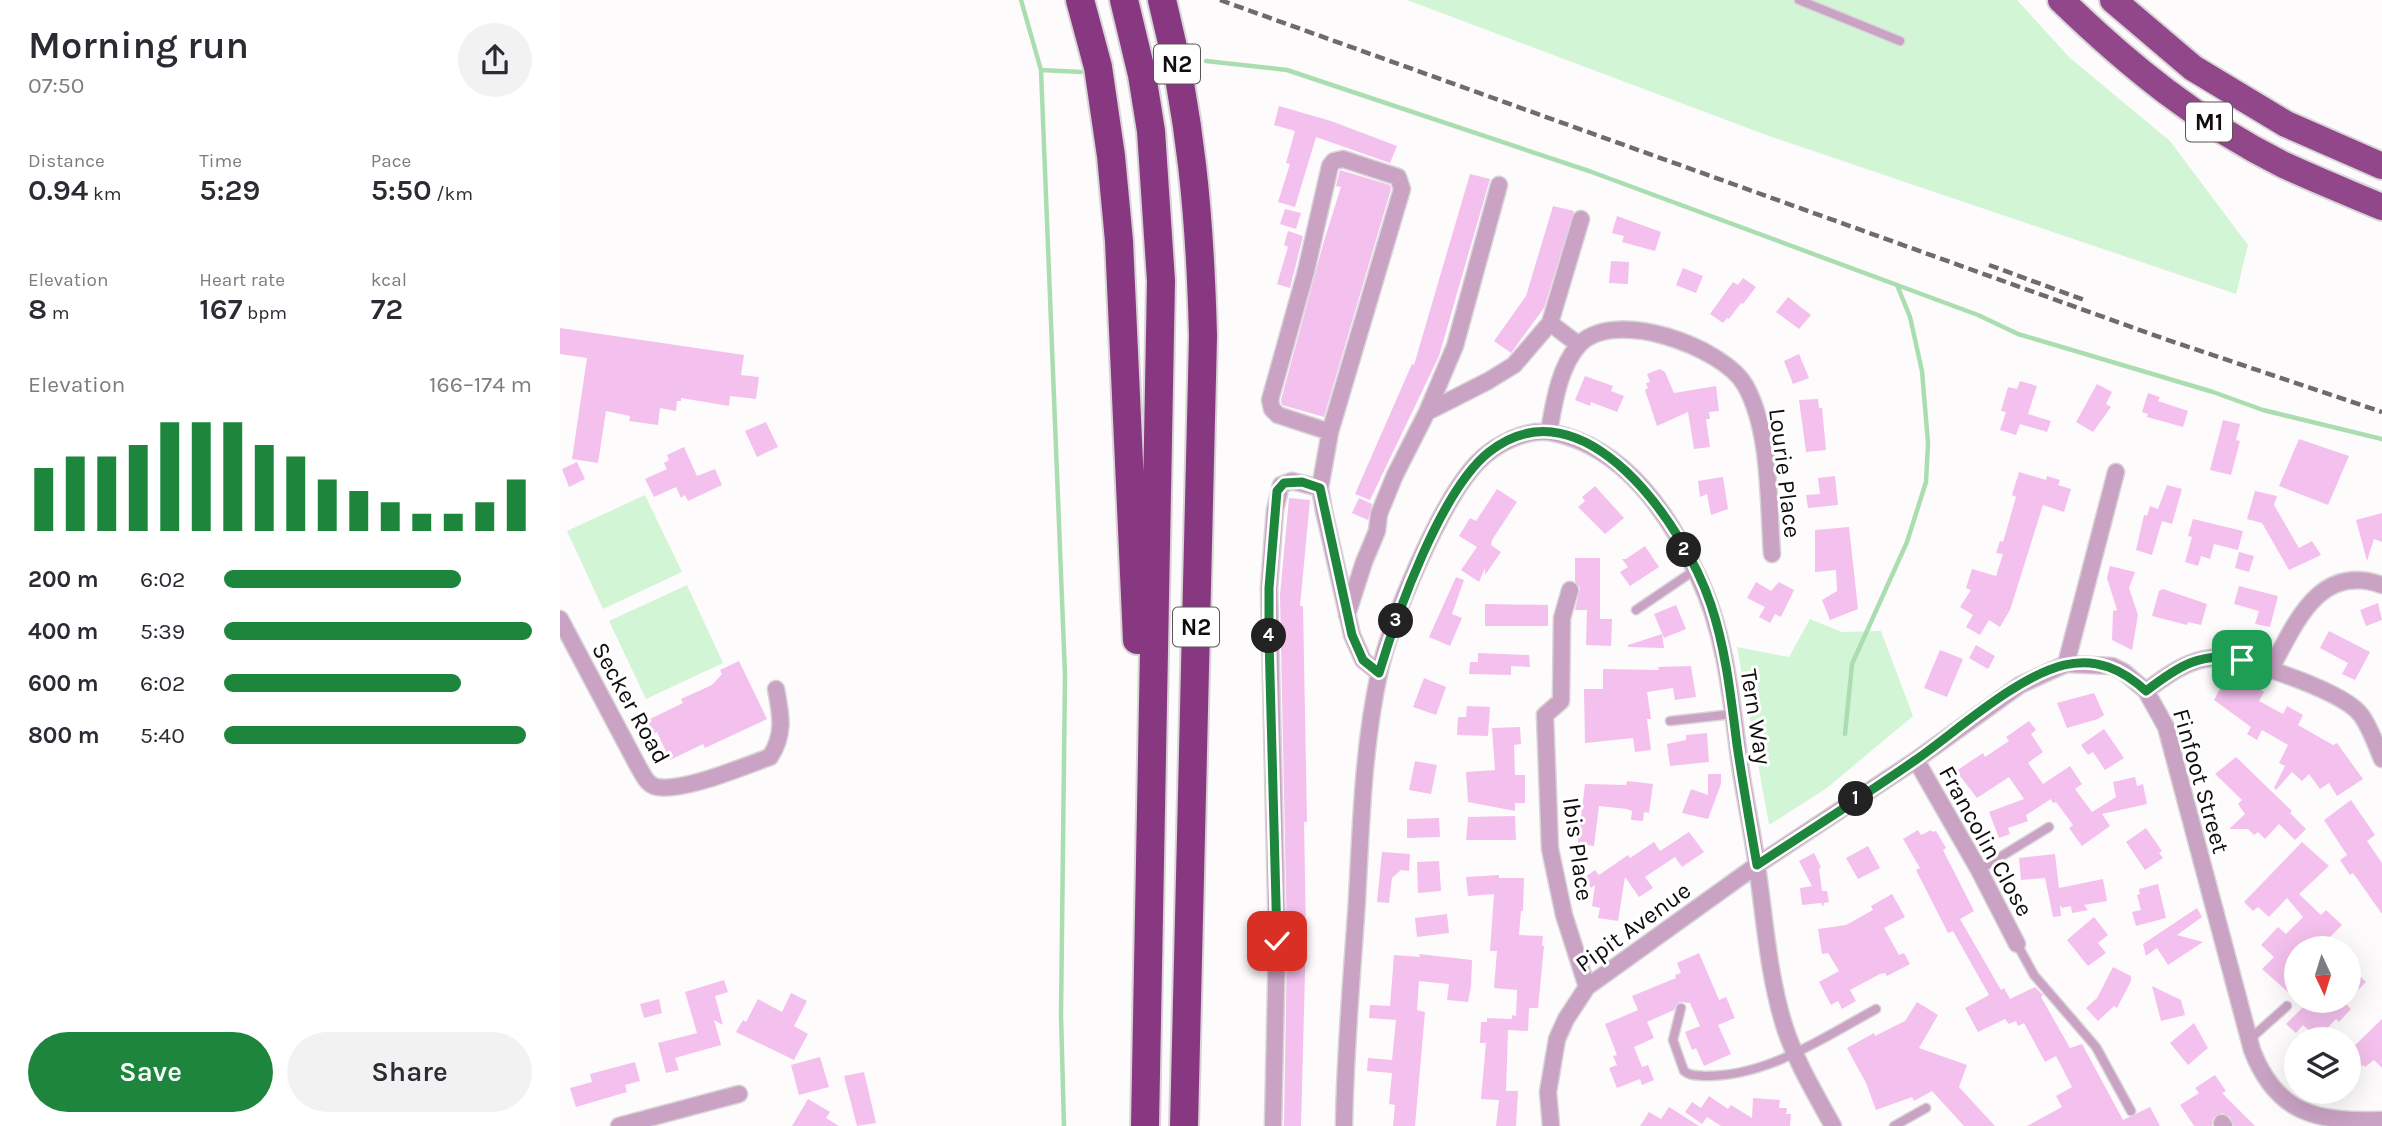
<!DOCTYPE html>
<html lang="en">
<head>
<meta charset="utf-8">
<style>
  :root { --surface:#fff; --page:#f2f2f3; --text:#2b2b33; --muted:#7c7c81; --accent:#1d863c }
  body { margin:0; font-family:Karla,sans-serif; background:var(--page); color:var(--text); height:100vh; display:flex; flex-direction:column; font-size:26px; white-space:nowrap }
  * { box-sizing:border-box; margin:0 }
  p { font-size:23px; color:var(--muted) }
  .icon { flex:none; width:38px; height:38px; fill:none; stroke:currentColor; stroke-width:2; stroke-linecap:round; stroke-linejoin:round }
  .map { position:relative; flex:1; overflow:hidden }
  .drawer { display:flex; flex-direction:column; background:var(--surface); width:560px }
  .drawer>* { flex:none }
  .needle { width:46px; rotate:176deg }
  .buttons { position:absolute; left:1724px; top:936px; display:grid; gap:14px }
  .buttons a { display:grid; place-items:center; width:77px; height:77px; border-radius:50%; background:var(--surface); box-shadow:0 7px 28px #0002; font-size:35px }
  .pin { position:absolute; display:grid; place-items:center; width:60px; height:60px; color:#fff; margin:-30px; border-radius:14px; box-shadow:0 4px 10px #0006 }
  .km { position:absolute; width:35px; height:35px; margin:-18px; border-radius:50%; background:#222; color:#fff; font-size:19px; line-height:35px; text-align:center }
  .round { display:grid; place-items:center; flex:none; width:74px; height:74px; border-radius:37px; background:var(--page) }
  .headline { display:flex; align-items:center; justify-content:space-between; height:119px; padding:0 28px }
  h1 { font-size:38px; font-weight:600; line-height:52px }
  .metrics { display:grid; grid-template-columns:repeat(3,1fr); gap:10px; height:119px; padding:7px 28px }
  .metrics div { display:grid; align-content:center }
  .metrics b { font-size:30px; font-weight:600 }
  .metrics small { font-size:19px; font-weight:400 }
  .metrics p { font-size:19px }
  .chart { height:196px; padding:14px 28px }
  .chart p { display:flex; justify-content:space-between }
  .chart svg { width:100%; height:126px; margin-top:7px; stroke:var(--accent); stroke-width:6 }
  .cta { display:flex; gap:14px; margin-top:auto; padding:14px 28px }
  .cta a { flex:1; height:80px; border-radius:42px; background:var(--accent); color:#fff; font-size:28px; font-weight:600; line-height:80px; text-align:center }
  .cta a+a { background:var(--page); color:var(--text) }
  ul { padding:0 28px; list-style:none; font-size:23px }
  li { display:grid; grid-template-columns:112px 84px 1fr; align-items:center; height:52px }
  li i { height:18px; border-radius:9px; background:var(--accent) }
  main { display:flex; flex:1; min-height:0 }
  .map>svg:first-child { display:block }
</style>
</head>
<body>
<main>
<section class="drawer">
<div class="headline"><div><h1>Morning run</h1><p>07:50</p></div><a class="round"><svg class="icon" aria-label="share" viewBox="0 0 24 24"><path d="M12 15V3M7 8l5-5 5 5M5 13v7h14v-7"/></svg></a></div>
<div class="metrics">
<div><p>Distance</p><b>0.94<small> km</small></b></div>
<div><p>Time</p><b>5:29</b></div>
<div><p>Pace</p><b>5:50<small> /km</small></b></div>
</div>
<div class="metrics">
<div><p>Elevation</p><b>8<small> m</small></b></div>
<div><p>Heart rate</p><b>167<small> bpm</small></b></div>
<div><p>kcal</p><b>72</b></div>
</div>
<div class="chart"><p><span>Elevation</span>166–174 m</p>
<svg viewBox="0 0 160 44" preserveAspectRatio="none"><path d="M5 44V22M15 44V18M25 44V18M35 44V14M45 44V6M55 44V6M65 44V6M75 44V14M85 44V18M95 44V26M105 44V30M115 44V34M125 44V38M135 44V38M145 44V34M155 44V26"/></svg>
</div>
<ul>
<li><b>200 m</b>6:02<i style="width:77%"></i></li>
<li><b>400 m</b>5:39<i style="width:100%"></i></li>
<li><b>600 m</b>6:02<i style="width:77%"></i></li>
<li><b>800 m</b>5:40<i style="width:98%"></i></li>
</ul>
<div class="cta"><a>Save</a><a>Share</a></div>
</section>
<div class="map">
<svg width="1822" height="1126" viewBox="0 0 1822 1126">
  <rect width="100%" height="100%" fill="#fefbfd"/>
  <path fill="#d2f5d6" d="M847,0H1457L1510,58L1610,141L1688,245L1676,294L1209,136Z
    M85,495L122,572L43,609L7,531Z
    M127,585L163,663L86,699L49,621Z
    M1250,619L1282,632L1321,631L1353,716L1267,788L1209,825L1177,647L1229,657Z"/>
  <g fill="none" stroke-linecap="round" stroke-linejoin="round">
    <path stroke="#aadeb1" stroke-width="4.5" d="M461,0L481,70L505,675L501,1015L504,1126
      M646,61L727,70L1029,171L1418,315L1458,334L1653,392L1703,410L1822,439
      M481,70L521,72
      M1285,734L1292,664L1347,542L1366,482L1368,443L1362,371L1350,317L1337,285"/>
  </g>
  <path fill="#f4c0ed" d="M719,106L771,121L837,146L830,163L756,137L735,207L718,202L730,164L726,163L735,131L714,125Z
    M780,170L830,185L831,189L764,417L722,405L721,400L764,241L781,187L776,186Z
    M910,174L930,179L879,356L810,500L795,494L852,364L854,365Z
    M993,206L1014,211L984,308L951,353L934,341L966,296Z
    M725,209L741,213L736,229L720,224Z
    M1057,216L1101,232L1095,251L1062,242L1064,236L1052,233Z
    M728,231L743,236L730,288L717,284L728,247L724,245Z
    M1051,261L1069,262L1068,284L1049,283Z
    M1123,268L1143,276L1136,293L1116,285Z
    M1183,278L1196,287L1183,304L1181,303L1169,319L1167,318L1163,323L1150,314L1173,282L1178,285Z
    M1228,297L1251,315L1239,329L1216,312Z
    M0,328L184,355L181,375L199,377L196,399L170,396L169,406L121,398V401H117L116,411L100,408L98,425L69,421L70,416L46,411L38,463L12,459L27,358L0,354Z
    M1239,354L1249,378L1233,384L1224,361Z
    M1100,369L1105,372L1114,393L1156,386L1159,411L1149,412L1150,419H1146L1150,447L1134,449L1128,412L1097,426L1085,390L1088,388L1086,383L1090,382L1087,374Z
    M1025,376L1053,386L1051,391L1064,396L1057,412L1031,402L1030,406L1015,400Z
    M1460,381L1477,386L1468,414L1491,421L1487,432L1460,424L1456,435L1440,430L1446,412L1441,411L1448,387L1457,389Z
    M1537,384L1552,392L1546,404L1551,407L1533,432L1516,422Z
    M1588,393L1600,397L1598,401L1628,411L1623,427L1587,417L1588,414L1582,412Z
    M1258,399L1259,408H1262L1266,450L1246,452L1239,400Z
    M1663,420L1680,424L1676,440L1680,441L1671,475L1650,470Z
    M206,422L218,447L197,457L185,431Z
    M1739,439L1789,456L1768,505L1719,486Z
    M124,447L137,476L155,469L162,485L128,501L125,495L121,498L116,487L94,497L85,479L107,469L104,463L109,460L107,455Z
    M17,462L25,479L9,487L2,469Z
    M1459,472L1486,480L1487,476L1500,480L1498,485L1511,489L1504,512L1483,505L1450,610L1440,627L1429,620L1420,635L1406,627L1413,615L1400,607L1411,590L1406,588L1412,569L1436,576L1443,554L1436,553L1440,541L1443,542L1456,497L1452,495Z
    M1275,476L1278,505L1248,508L1246,495L1260,494L1258,478Z
    M1163,477L1168,509L1151,515L1147,494L1140,497L1138,481Z
    M1607,485L1622,489L1612,524L1602,521L1592,555L1576,550L1584,515L1587,516L1590,506L1598,509Z
    M1035,486L1064,518L1045,534L1018,507L1025,501L1022,497Z
    M937,489L957,502L932,540L931,545L941,552L925,575V568L919,582L901,570L917,547L899,536L910,518L916,521Z
    M1695,491L1717,496L1714,505L1739,548L1752,541L1761,555L1729,570L1702,523L1687,519Z
    M729,498L750,500L740,606H743L747,822H744L746,934L741,1126H724L727,941L720,595Z
    M799,498L812,504L808,520L792,513Z
    M1822,513V542L1814,539L1807,561L1796,520Z
    M1633,519L1683,531L1678,550L1654,544L1650,559L1641,556L1638,566L1625,562L1632,537L1628,536Z
    M1289,527L1298,609L1270,620L1262,600L1277,591L1276,570L1255,572V530Z
    M1085,546L1099,567L1070,586L1060,572L1068,567L1062,559H1066Z
    M1679,552L1694,556L1689,572L1675,568Z
    M1015,558H1040V619H1052L1051,646L1026,645L1027,610H1015L1020,588L1015,581Z
    M1550,566L1575,572L1569,588L1578,615L1572,650L1552,640L1553,611L1557,610L1547,578Z
    M896,577L904,580L892,614L902,618L890,646L869,637Z
    M1196,582L1211,591L1219,582L1234,590L1221,617L1215,614L1210,623L1199,617L1205,607L1187,598Z
    M1679,586L1718,596L1710,627L1695,624L1699,611L1674,604Z
    M1603,589L1647,604L1641,625L1628,622L1627,625L1592,616L1599,591Z
    M1818,603L1822,620L1806,626L1800,610Z
    M925,604L988,605V626H925Z
    M1116,605L1126,629L1104,638L1094,614Z
    M1769,631L1810,652L1795,680L1782,674L1788,663L1760,648Z
    M1102,634L1104,648L1068,647V645Z
    M1416,645L1435,656L1428,669L1409,658Z
    M1380,650L1403,659L1387,697L1364,688Z
    M918,653L969,655L970,667L951,666V675L909,674L910,662H918Z
    M179,661L207,719L145,748L143,744L110,760L97,732L89,736L84,725L92,721L90,719L123,703L121,699L152,685L162,674L160,670Z
    M1131,666L1136,697L1115,700L1113,688L1087,692L1091,719H1087L1091,750L1075,752L1073,738L1025,743L1024,689H1043V669L1099,670L1098,667Z
    M864,678L886,687L876,715L853,707Z
    M1688,681L1704,692L1699,701L1723,714L1727,706L1743,715L1738,725L1773,745L1777,743L1803,779L1777,796L1769,783L1760,789L1749,774L1742,781L1732,772L1716,790L1714,788L1725,766L1719,763L1728,745L1702,730L1697,740L1687,734L1691,727L1654,700L1662,685L1667,684L1674,689L1676,686L1682,690Z
    M1534,693L1544,715L1538,719L1507,728L1497,703Z
    M907,706L930,707L928,736L897,735L898,717H906Z
    M1469,721L1476,730L1471,734L1483,752L1468,763L1483,784L1510,766L1522,784L1515,789L1532,812L1556,797L1553,782L1575,777L1577,786L1583,784L1587,804L1542,814L1550,826L1522,846L1509,828L1513,825L1496,802L1493,803L1491,799L1466,815L1468,821L1448,828L1450,834L1439,838L1429,812L1464,799L1449,777L1417,798L1396,771L1423,753L1425,757L1449,741L1446,737Z
    M960,727L961,744L954,745L955,775H965V803H955V811L908,802L906,772L935,770L932,728Z
    M1544,729L1564,758L1545,770L1533,752L1528,755L1521,745Z
    M1147,733L1149,762L1110,766L1107,744L1126,740V735Z
    M1676,757L1732,811L1730,813L1746,829L1735,840L1719,824L1705,839L1698,832L1694,835L1688,829H1669L1685,814L1678,804L1682,800L1655,774Z
    M855,761L877,765L871,794L849,790Z
    M1148,774H1161V784L1148,819L1122,813L1131,789L1148,795Z
    M1067,781L1093,784L1089,813L1084,812L1083,821L1071,820L1072,811L1067,809L1039,806L1034,846L1018,844V817H1021L1025,784L1066,785Z
    M1791,800L1815,835L1807,841L1822,863V914L1793,873L1790,875L1780,860L1787,855L1764,820Z
    M955,816L956,840H906L908,817Z
    M879,818L880,837L847,838V819Z
    M1586,828L1602,851L1599,853L1603,858L1585,870L1566,842Z
    M1358,830L1361,835L1371,830L1372,832L1376,831L1386,848L1383,850L1414,911L1400,919L1441,990L1444,988L1450,999L1475,987L1483,995L1481,997L1510,1048L1522,1044L1563,1120L1590,1107L1600,1126H1467L1502,1107L1496,1096L1512,1087L1496,1056L1485,1062L1464,1023L1458,1026L1456,1021L1449,1024L1445,1019L1418,1032L1405,1008L1429,995L1393,931L1388,933L1356,870L1360,868L1343,839Z
    M1129,832L1144,852L1122,867L1115,857L1085,877L1093,888L1079,897L1065,877L1058,921L1038,918L1040,908L1032,906L1035,885L1031,888L1024,878L1035,870L1039,875L1068,855L1070,858L1094,842L1100,851Z
    M1742,842L1769,866L1739,894L1761,915L1766,910L1782,925L1769,938L1779,948H1736V984L1728,992L1702,969L1714,957L1701,945L1718,927L1726,934L1743,917L1727,898L1709,917L1698,907L1693,911L1684,902Z
    M1308,846L1320,868L1298,879L1286,858Z
    M822,852L850,854L849,871L841,870L832,878L829,903L817,902Z
    M1254,853L1261,867L1259,869L1262,891H1267L1269,902L1264,903L1263,907L1261,903L1242,905L1240,888L1252,886L1239,861Z
    M1495,854L1499,888L1543,879L1547,901L1524,905L1528,910L1512,913L1511,906L1502,908L1500,905L1501,916L1493,917L1485,878L1461,880L1459,858Z
    M879,861L881,891L858,893L857,862Z
    M939,875V878H964L963,911H961L959,935L983,936L982,946H984L978,1008H969L968,1031L948,1030L946,1091H958L956,1126H936L939,1100L921,1099L926,1043H920L921,1022H927V1018L952,1019V1015L956,1016L957,990L934,988L937,951H930L934,894L908,896L906,877Z
    M1598,884L1606,918L1576,926L1572,912L1581,910L1577,895L1580,894L1579,889Z
    M1332,894L1345,917L1324,928L1339,955L1344,953L1350,964L1327,976L1325,973L1320,974L1290,990L1296,1001L1282,1009L1278,1001L1271,1005L1259,982L1279,971L1268,953L1262,954L1258,929L1286,925L1313,910L1311,906Z
    M1637,908L1642,917L1617,935L1643,942L1608,965L1597,948L1586,956L1583,944Z
    M887,914L889,933L857,937L855,918Z
    M1534,917L1548,935L1538,943L1546,953L1528,966L1507,940Z
    M1139,953L1159,1000L1166,997L1175,1018L1158,1025L1171,1054L1144,1066L1136,1048L1132,1050L1125,1032L1140,1026L1130,1003L1119,1002L1114,1010L1087,1022L1094,1038L1074,1047L1082,1067L1088,1065L1094,1080L1082,1085L1080,1079L1057,1088L1049,1068L1057,1065L1053,1056L1057,1055L1045,1024L1078,1010L1072,996L1116,978L1115,975L1121,973L1117,963Z
    M859,954L912,960L911,986L908,1002L887,1000L889,984L859,981L857,1010L865,1012L855,1126H833L835,1105L829,1104L832,1073L807,1071L808,1058L832,1060L836,1020L809,1018L810,1005L830,1006L834,955L860,957Z
    M1788,965L1806,982L1788,1000Z
    M1553,967L1571,976V981L1557,1008L1554,1006L1538,1021L1526,1008L1537,998Z
    M164,980L168,992L155,996L163,1025L154,1020L161,1045L115,1058L119,1070L106,1073L98,1043L137,1033L125,992Z
    M1592,986L1621,1000L1625,1015L1601,1021Z
    M231,993L247,1001L234,1026L248,1034L234,1060L176,1032L183,1020L186,1022L198,999L222,1012Z
    M99,999L102,1013L84,1018L80,1004Z
    M1737,1001H1783L1791,1009L1779,1022L1776,1019L1761,1035L1758,1032L1754,1035L1743,1025L1736,1033L1726,1024L1743,1007Z
    M1357,1002L1378,1015L1359,1048L1407,1065L1399,1087L1435,1126H1404L1372,1091L1354,1101L1352,1097L1316,1110L1306,1083L1287,1048L1314,1033L1315,1036L1345,1021Z
    M1822,1019V1068L1814,1060L1805,1067L1803,1065L1788,1079V1052Z
    M1634,1023L1648,1048L1628,1065L1610,1043Z
    M260,1057L269,1087L239,1095L231,1065Z
    M75,1062L80,1081L65,1085L67,1092L16,1107L10,1088L32,1082L30,1074Z
    M304,1072L316,1123L297,1126L284,1076Z
    M1655,1075L1666,1091L1662,1093L1695,1126H1674L1670,1117L1662,1113L1653,1118L1652,1126H1634L1620,1105L1639,1093L1635,1088Z
    M1149,1096L1168,1109L1171,1105L1192,1118L1193,1098L1220,1100L1219,1108H1227L1226,1114H1231L1230,1126H1161L1147,1117L1142,1124L1125,1112L1132,1102L1141,1108Z
    M248,1099L270,1112L266,1118L279,1126H232Z
    M1109,1107L1139,1126H1080L1089,1112L1101,1119Z"/>
  <g fill="none" stroke-linecap="round" stroke-linejoin="round">
    <g stroke="#d8d5d7" stroke-width="11">
      <path id="service" d="M1239,0L1340,41
        M1076,610L1135,570
        M1110,721L1173,714
        M1419,870L1489,827
        M1457,944L1474,975L1536,1047L1571,1111
        M1121,1008L1113,1040L1124,1071C1130,1076 1136,1075 1144,1076C1207,1077 1263,1038 1316,1009
        M1689,1040L1727,1006
        M1334,1126L1366,1108"/>
    </g>
    <g stroke="#d8d5d7" stroke-width="19">
      <path id="minor" d="M990,323L1021,219
        M867,412L895,346L939,185
        M989,431C994,403 999,368 1018,346C1052,306 1163,347 1185,385C1211,431 1208,502 1212,554
        M770,432L842,189L838,177L783,159L774,161L770,166L746,271L710,400L712,409L718,415L770,432L760,488L764,511L792,635L803,660L819,673
        M1010,590L1002,618L1001,701L985,715L990,849L1004,915L1027,987
        M787,615L804,562L817,531L819,514L835,475L867,412L928,381L954,365L990,323L1019,345
        M0,619L79,768C84,776 87,785 97,787C124,792 184,766 210,757C225,734 221,715 216,689
        M1506,664L1556,472
        M1710,670C1735,625 1758,562 1822,585
        M1586,691C1617,667 1642,651 1682,660C1711,670 1784,692 1801,715C1810,727 1816,745 1822,759
        M1356,760L1419,870L1457,944
        M1662,1123L1664,1126
        M59,1126L179,1094
        M713,1126L717,941L709,588L715,510L721,485L732,481L760,488
        M784,1126C785,1051 792,975 797,900C801,825 803,748 819,674C831,620 880,502 917,463C935,444 968,427 994,433C1065,448 1109,514 1138,576C1165,632 1171,697 1179,758C1184,794 1192,830 1197,866C1205,920 1208,975 1225,1028C1236,1062 1256,1095 1273,1126
        M991,1126L988,1092L997,1039L1006,1019L1027,987L1197,865L1356,760L1460,685L1506,664L1552,666L1564,672L1586,691L1606,727L1692,1050C1717,1115 1758,1122 1822,1120"/>
    </g>
    <g stroke="#d8d5d7" stroke-width="30">
      <path id="trunk" d="M1501,0C1568,65 1639,123 1724,165C1756,180 1789,193 1822,207
        M1553,0L1633,68L1726,124L1822,166"/>
    </g>
    <g stroke="#d8d5d7" stroke-width="32">
      <path id="motorway" d="M520,0L538,67L551,156L559,241L577,640
        M564,0L582,75L591,131L601,281L585,1126
        M602,0C631,115 640,218 643,336L624,1126"/>
    </g>
    <use href="#service" stroke="#c9a2c4" stroke-width="8"/>
    <use href="#minor" stroke="#c9a2c4" stroke-width="16"/>
    <use href="#trunk" stroke="#92478a" stroke-width="26"/>
    <use href="#motorway" stroke="#883881" stroke-width="28"/>
    <path stroke="#6e6a6d" stroke-width="4.5" stroke-dasharray="10 5" stroke-linecap="butt" d="M660,0L1602,338L1822,412
      M1429,265L1527,301"/>
  </g>
  <g fill="none" stroke-linecap="round" stroke-linejoin="round">
    <g stroke="#fff" stroke-width="14">
      <path id="route" d="M717,941L709,638V588L717,491L724,483L742,482L760,488L792,635L803,660L819,673C837,613 881,490 929,452C1024,377 1125,527 1151,605C1166,650 1171,698 1177,745C1183,785 1190,825 1197,865C1250,830 1304,796 1357,759C1398,730 1456,677 1504,665C1537,657 1563,670 1586,691C1617,667 1642,650 1682,660"/>
    </g>
    <use href="#route" stroke="#1d863c" stroke-width="9"/>
  </g>
  <g text-anchor="middle" dominant-baseline="central" stroke-width="6" stroke-linejoin="round" paint-order="stroke">
    <g fill="#fff" stroke="#585557" stroke-width="2">
      <rect x="594" y="44.5" width="46" height="39" rx="5"/>
      <rect x="1626" y="102.5" width="46" height="39" rx="5"/>
      <rect x="613" y="607.5" width="46" height="39" rx="5"/>
    </g>
    <g font-size="23" font-weight="bold" fill="#100c0f">
      <text x="617" y="64">N2</text>
      <text x="1649" y="122">M1</text>
      <text x="636" y="627">N2</text>
    </g>
    <g font-size="24" fill="#100c0f" stroke="#fff">
      <text transform="translate(1225 473) rotate(83)">Lourie Place</text>
      <text transform="translate(71 703) rotate(61)">Secker Road</text>
      <text transform="translate(1196 717) rotate(81)">Tern Way</text>
      <text transform="translate(1641 781) rotate(74)">Finfoot Street</text>
      <text transform="translate(1426 841) rotate(61)">Francolin Close</text>
      <text transform="translate(1018 849) rotate(82)">Ibis Place</text>
      <text transform="translate(1073 927) rotate(-36)">Pipit Avenue</text>
    </g>
  </g>
</svg>
<div class="buttons">
<a><svg class="needle" viewBox="-14 -14 28 28"><path d="M0-13l5 13h-10z" fill="#e53935"/><path d="M0 13l5-13h-10z" fill="#7c7c81"/></svg></a>
<a><svg class="icon" aria-label="layers" viewBox="0 0 24 24"><path d="M12 4l9 5-9 5-9-5zM3 14l9 5 9-5"/></svg></a>
</div>
<div class="pin" style="left:1682px;top:660px;background:#1e9e55"><svg class="icon" aria-label="arrive" viewBox="0 0 24 24"><path d="M6 21V4h12l-3 4 3 4H6"/></svg></div>
<div class="pin" style="left:717px;top:941px;background:#d93025"><svg class="icon" aria-label="check" viewBox="0 0 24 24"><path d="M5 12l5 5 9-10"/></svg></div>
<b class="km" style="left:1296px;top:799px">1</b>
<b class="km" style="left:1124px;top:550px">2</b>
<b class="km" style="left:836px;top:621px">3</b>
<b class="km" style="left:709px;top:636px">4</b>
</div>
</main>
</body>
</html>
